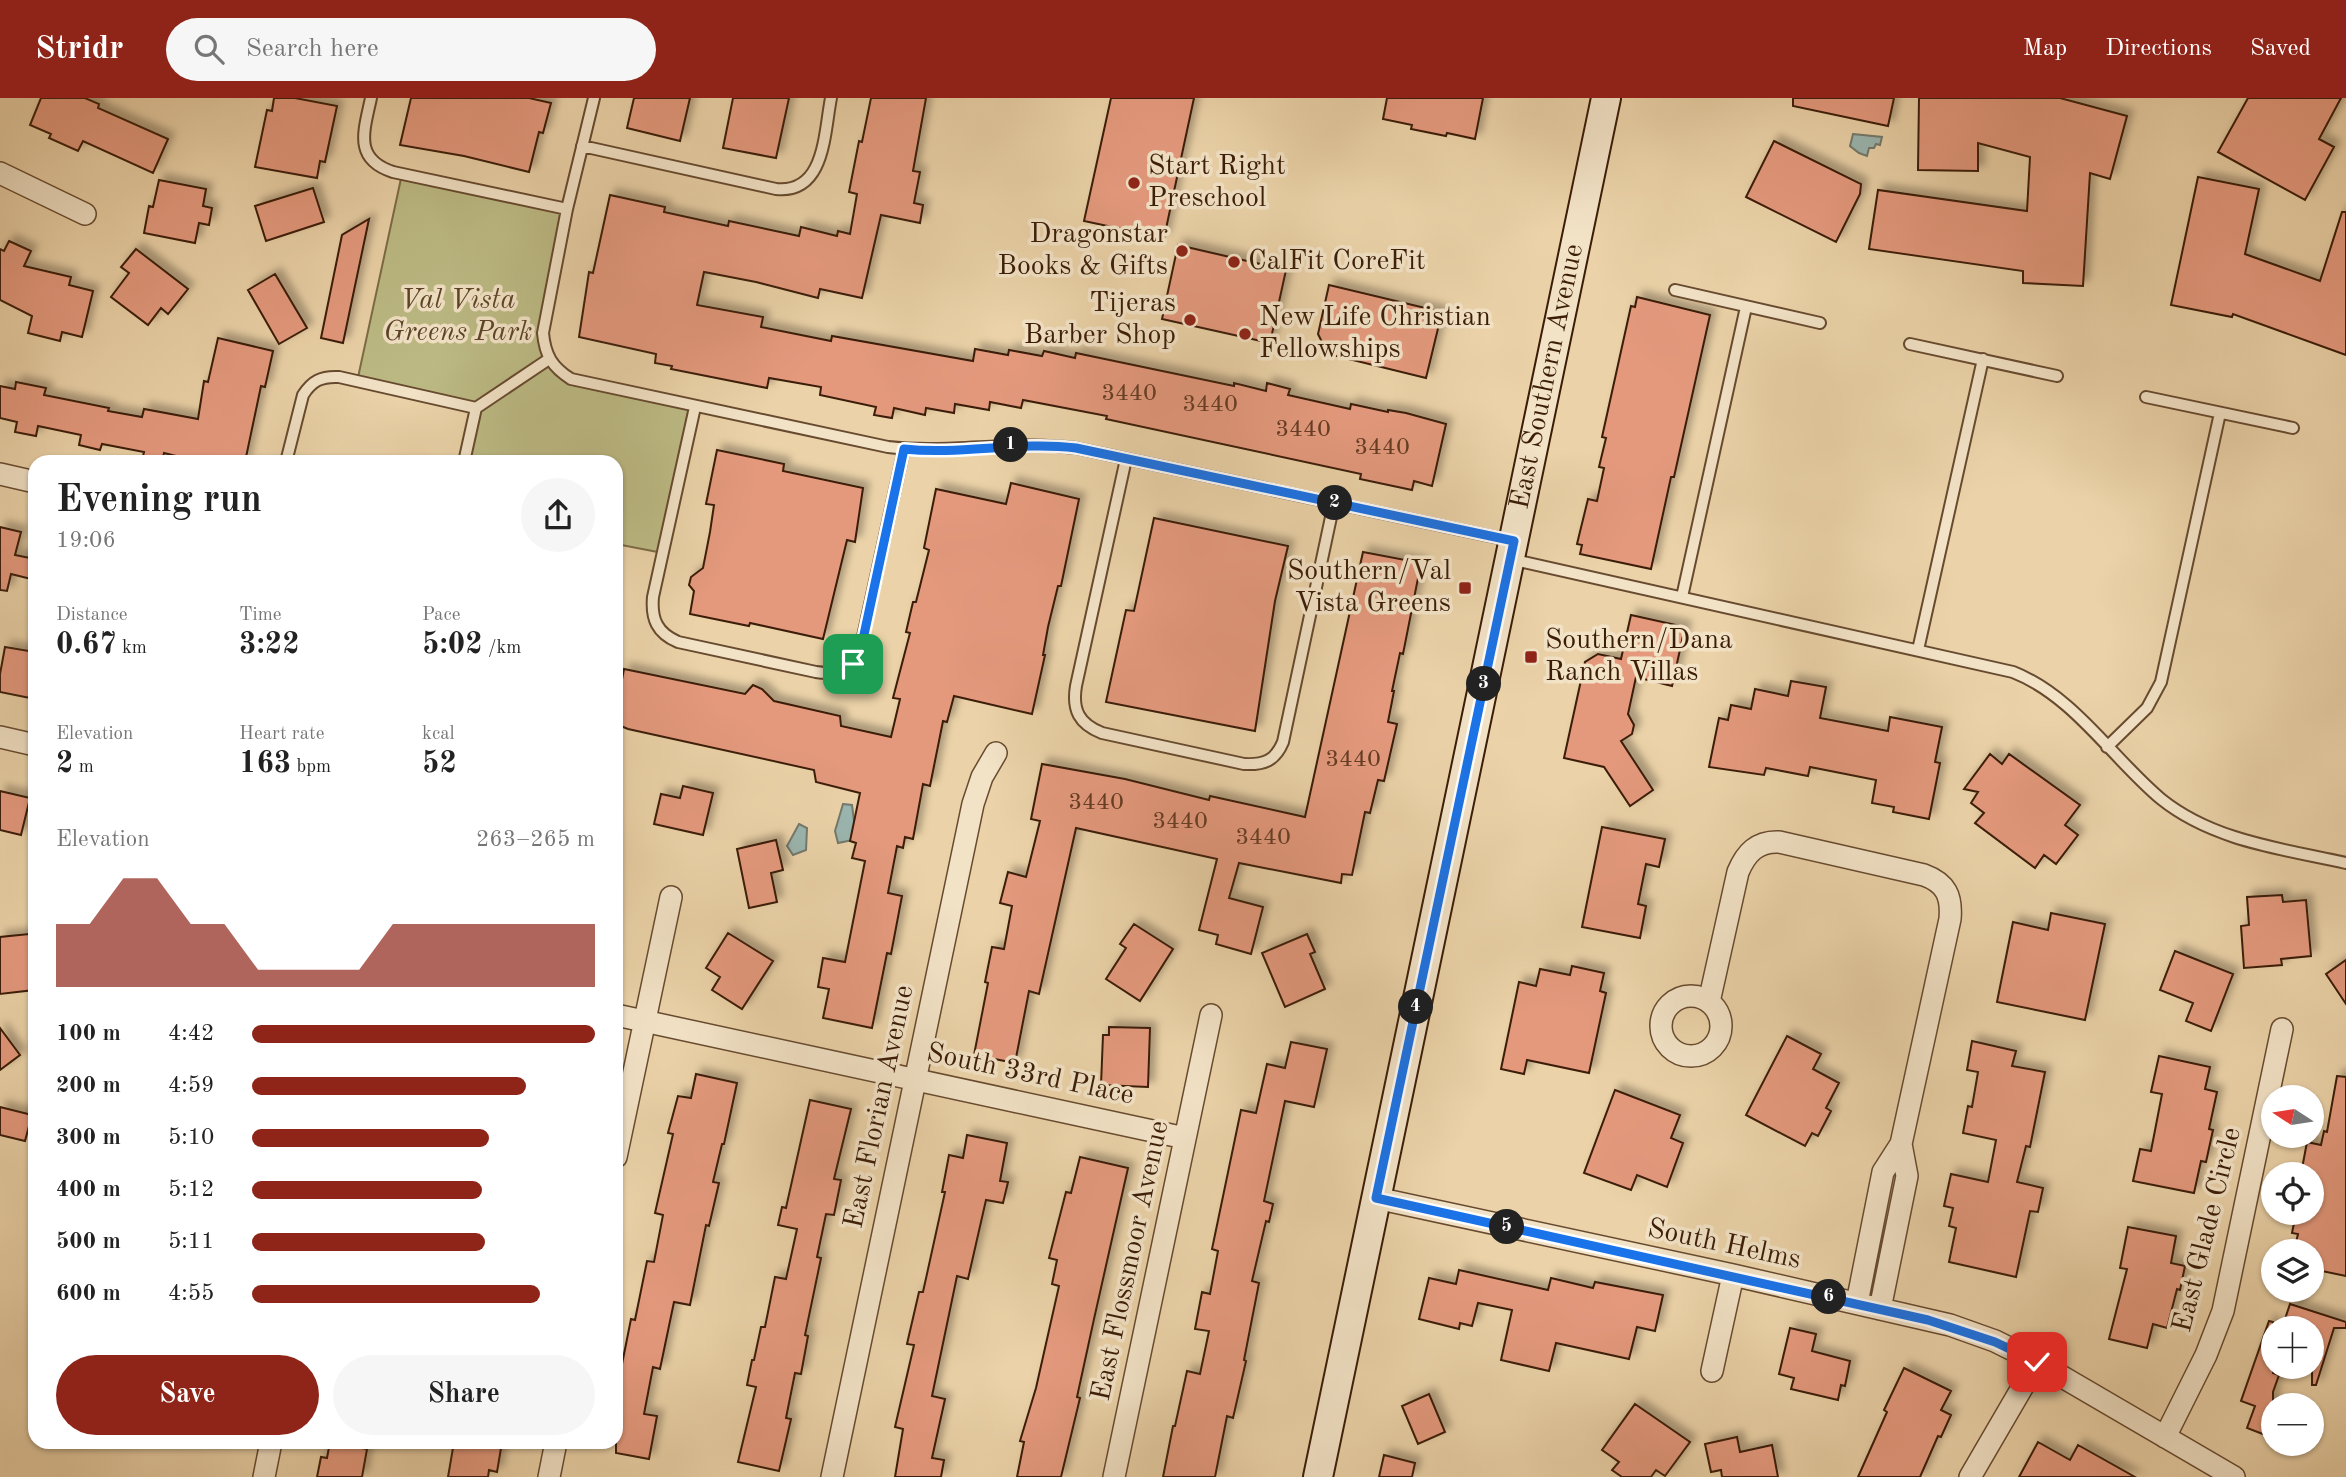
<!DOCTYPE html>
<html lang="en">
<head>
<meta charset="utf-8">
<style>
  :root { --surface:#fff; --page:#f6f6f6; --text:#222; --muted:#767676; --accent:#8f2418 }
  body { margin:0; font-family:"Old Standard TT",serif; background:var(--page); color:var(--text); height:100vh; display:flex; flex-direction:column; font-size:26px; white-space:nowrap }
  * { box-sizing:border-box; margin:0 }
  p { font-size:23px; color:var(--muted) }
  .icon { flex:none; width:38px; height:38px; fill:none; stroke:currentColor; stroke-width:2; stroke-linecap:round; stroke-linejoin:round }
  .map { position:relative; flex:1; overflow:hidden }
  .side { position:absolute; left:28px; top:357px; width:595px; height:994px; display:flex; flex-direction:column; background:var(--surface); border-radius:21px; box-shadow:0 2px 5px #0004 }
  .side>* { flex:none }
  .needle { width:46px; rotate:282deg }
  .fabs { position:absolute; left:2261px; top:987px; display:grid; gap:14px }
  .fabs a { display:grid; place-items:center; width:63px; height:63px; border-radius:50%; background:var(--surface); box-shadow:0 2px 5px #0004; font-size:35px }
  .pin { position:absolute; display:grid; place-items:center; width:60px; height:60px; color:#fff; margin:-30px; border-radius:14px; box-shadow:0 4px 10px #0006 }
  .km { position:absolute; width:35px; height:35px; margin:-18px; border-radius:50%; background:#222; color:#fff; font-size:19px; line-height:35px; text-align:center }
  .round { display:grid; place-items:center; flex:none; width:74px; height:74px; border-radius:37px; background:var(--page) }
  .summary { display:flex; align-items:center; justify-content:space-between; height:119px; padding:0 28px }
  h1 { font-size:38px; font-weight:600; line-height:52px }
  .figures { display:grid; grid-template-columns:repeat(3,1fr); gap:10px; height:119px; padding:7px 28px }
  .figures div { display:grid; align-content:center }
  .figures b { font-size:30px; font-weight:600 }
  .figures small { font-size:19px; font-weight:400 }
  .figures p { font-size:19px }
  .chart { height:196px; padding:14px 28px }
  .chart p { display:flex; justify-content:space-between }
  .chart svg { width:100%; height:126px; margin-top:7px; fill:var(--accent); opacity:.7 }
  .cta { display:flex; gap:14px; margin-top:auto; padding:14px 28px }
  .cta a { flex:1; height:80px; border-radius:42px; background:var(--accent); color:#fff; font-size:28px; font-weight:600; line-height:80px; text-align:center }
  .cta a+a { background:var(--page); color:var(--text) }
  ul { padding:0 28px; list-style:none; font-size:23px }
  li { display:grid; grid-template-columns:112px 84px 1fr; align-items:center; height:52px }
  li i { height:18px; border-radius:9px; background:var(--accent) }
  header { display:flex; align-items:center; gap:42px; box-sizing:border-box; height:98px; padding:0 35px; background:var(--accent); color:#fff }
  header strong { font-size:33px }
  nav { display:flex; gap:38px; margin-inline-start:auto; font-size:24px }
  .search { width:490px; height:63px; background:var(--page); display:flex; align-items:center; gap:18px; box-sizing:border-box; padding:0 24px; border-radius:38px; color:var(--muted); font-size:26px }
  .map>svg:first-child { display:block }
</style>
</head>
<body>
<header>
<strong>Stridr</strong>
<div class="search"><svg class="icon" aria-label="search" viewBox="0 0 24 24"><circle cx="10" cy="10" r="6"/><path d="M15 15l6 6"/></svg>Search here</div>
<nav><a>Map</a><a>Directions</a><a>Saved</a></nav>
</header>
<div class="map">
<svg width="2346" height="1379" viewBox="0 0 2346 1379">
  <defs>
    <filter id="shadow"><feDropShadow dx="6" dy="-6" stdDeviation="3.5" flood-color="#0004"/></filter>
  </defs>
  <rect width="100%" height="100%" fill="#ebd2a8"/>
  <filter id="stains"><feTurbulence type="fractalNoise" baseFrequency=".00286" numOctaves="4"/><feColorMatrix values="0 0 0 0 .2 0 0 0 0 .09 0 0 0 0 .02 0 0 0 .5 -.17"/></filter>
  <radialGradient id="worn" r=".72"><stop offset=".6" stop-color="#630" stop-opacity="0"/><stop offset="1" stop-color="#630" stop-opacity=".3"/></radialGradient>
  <path fill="#bcba84" stroke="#7c6c46" stroke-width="2" d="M402,76L567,111L543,235L558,272L695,309L663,455L616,446V364H464L475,310L357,284Z"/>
  <path fill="#9ab6b0" stroke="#74796c" stroke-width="2" d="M1853,36L1882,39L1880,47L1876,46L1874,50H1869L1867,58L1859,55L1850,48Z
    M843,706L852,707L855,730L853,742L838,745L835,733Z
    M799,726L807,730L806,752L793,757L787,748Z"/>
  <path fill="#e4997d" stroke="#3b1d07" stroke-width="2" filter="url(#shadow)" d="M41,0H85L99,6L98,10L168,41L153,75L83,43L78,53L49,40L51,36L30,27Z
    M274,0H295L337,8L325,64L320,63L317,80L255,69L267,12L272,13Z
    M411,0H529L551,5L543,35L539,34L529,74L464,58L400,47Z
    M634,0H690L680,43L627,30Z
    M733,0H789L776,60L723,50Z
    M871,0H926L913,73L920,74L914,105L923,107L920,125L881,117L862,200L820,191L818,200L756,184L704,174L697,207L763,219L761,229L831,243L832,238L973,263L975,251L1008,257L1009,252L1042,258L1044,253L1075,260L1076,255L1234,288V285L1266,293L1267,285L1290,291L1288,297L1350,311L1351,306L1388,314V312L1406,315L1446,326L1432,388L1414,383L1412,392L1360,381L1361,376L1106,321L1107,318L1023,302L1021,310L990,304L989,312L955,306L954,315L926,310L925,317L894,310L892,320L874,317L876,309L820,297L821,289L769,280L767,290L671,271L672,268L655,265L656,256L579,239L589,174L593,175L610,97L665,109L664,114L728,128L729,123L799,138L801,129L837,138L838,133L850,136L857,96L849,94L859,43L862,44Z
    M1111,0H1194L1164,140L1084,123Z
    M1387,0H1483L1475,41L1447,35L1446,38L1411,31L1412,27L1383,21Z
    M1793,0H1894L1888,28L1793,8Z
    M1919,0H2060L2127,18L2110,81L2090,75L2083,188L2023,185V173L1869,151L1878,92L2027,113L2030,59L1978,45V73L1918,72Z
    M2248,0H2341L2319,41L2334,49L2305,102L2218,54Z
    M1774,43L1861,86L1860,96L1836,144L1746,99Z
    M2198,79L2259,91L2245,156L2320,183L2342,114H2346V257L2233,216L2232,219L2171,207Z
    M159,82L206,91L203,108L212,110L209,127L199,125L195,145L144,135L149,108L153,109Z
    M313,90L324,124L266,143L255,108Z
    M369,121L343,245L321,240L342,137Z
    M9,143L31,153L24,168L71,179L69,187L93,193L82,239L62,234L60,243L28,235L32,218L0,202V151L4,153Z
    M1178,147L1286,172L1270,245L1162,221Z
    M136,151L188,191L168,216L161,210L148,227L111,199L129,175L121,169Z
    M275,176L307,230L279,246L248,192Z
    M1329,187L1442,214L1426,280L1328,256L1318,236Z
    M1637,199L1710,217L1674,379H1671L1651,471L1580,456L1582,447L1577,446L1588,401L1597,403L1604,370L1599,369L1606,340L1602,339L1631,208L1635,209Z
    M218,240L273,253L265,289L261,288L245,364H200L164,355L162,364H153L142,362L144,354L102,346L100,352L79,347L81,337L38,328L36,338L15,334L17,324L0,320V288L15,291L16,284L46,290L44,297L109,310L108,313L142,319L144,311L198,321L204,283L208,284Z
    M717,352L784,366L783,373L863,390L855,444L847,442L823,541L750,525L749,528L690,516L694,493L689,487L691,479L703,470L710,434L714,407L706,406Z
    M1011,385L1079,401L1061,488H1058L1048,529L1043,557H1045L1032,616L954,598L947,624L943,623L930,688L923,686L913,741L905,739L903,750L897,748L888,795L902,798L891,856L887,855L872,930L823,920L829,891L818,889L823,860L845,864L865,763L852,760L856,745L850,743L860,695L816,684L814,672L628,631L616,626V613L624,571L745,596L753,587L762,591L774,603L840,618L841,628L891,639L900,601L893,600L910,535L906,534L913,504H916L929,452L924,450L936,391L1006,406Z
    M1154,420L1288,448L1275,503L1255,633L1106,604L1126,512L1134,513Z
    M0,429L21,434L15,457L35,461V482L11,476L7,493L0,492Z
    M1363,454L1421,465L1403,556L1400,555L1392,593H1394L1388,624L1397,626L1384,683L1378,682L1370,715L1365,714L1352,777L1342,776L1341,785L1239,765L1229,800L1263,809L1251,856L1216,846L1218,837L1199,832L1217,761L1076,730L1039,896L1029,893L1015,965L974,957L988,885L985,884L992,849L1004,851L1012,808L1000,805L1008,774L1026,779L1040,723L1031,721L1042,666L1125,681L1209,702L1210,698L1305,719Z
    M1631,517L1685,529L1672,588L1636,579L1628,616L1634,627L1632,636L1621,643L1653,692L1630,708L1604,669L1564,660L1585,564L1598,556L1621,561Z
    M5,549L35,554V601L0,594V576Z
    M1791,583L1826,589L1820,620L1888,633L1890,619L1942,629L1935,664L1940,665L1929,721L1893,714L1894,709L1872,705L1876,682L1810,669L1808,678L1766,670L1764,677L1709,669L1719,620L1728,622L1731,607L1751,611L1755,591L1788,598Z
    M1990,656L2002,666L2009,656L2080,707L2065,727L2078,737L2056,766L2044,757L2035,770L1975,725L1984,715L1971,705L1978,694L1964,691Z
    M683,688L713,695L703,737L654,726L661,696L680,700Z
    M0,693L30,700L21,737L0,732Z
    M1602,729L1665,741L1659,769L1646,766L1638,806L1646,808L1640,840L1582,829Z
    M776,742L783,772L771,775L777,804L749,810L737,751Z
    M2282,797L2283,804L2306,802L2311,858L2281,861L2282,867L2244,870L2241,828L2249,827L2247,799Z
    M2051,815L2105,826L2085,922L1997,904L2013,824L2048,832Z
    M1134,826L1173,851L1140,903L1106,881L1126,850L1120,846Z
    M728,835L773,863L742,911L712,892L720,879L706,870Z
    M29,836L34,892L0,896V839Z
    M1307,836L1315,854L1310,856L1325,891L1285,909L1262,855Z
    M2175,853L2233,876L2211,933L2186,923L2193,905L2160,892Z
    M2346,862V906L2326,876Z
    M1572,868L1604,875L1600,893L1606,895L1589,975L1527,962L1524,976L1501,971L1519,884L1536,888L1540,871L1570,877Z
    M1109,929L1150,930L1148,989L1101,987L1103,937H1109Z
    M0,930L20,957L0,972Z
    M1787,938L1821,956L1813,971L1839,985L1826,1010L1831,1013L1818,1038L1812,1035L1805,1048L1746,1017Z
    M1972,943L2016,953L2012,968L2045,974L2030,1049L2026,1048L2017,1084L2043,1090L2038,1114L2030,1113L2016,1179L1949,1164L1956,1130L1949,1128L1953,1110L1944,1108L1951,1076L1988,1084L1996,1042L1963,1035L1968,1008L1972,1009L1978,974L1967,972Z
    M1291,944L1327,951L1314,1009L1285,1003L1264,1103L1273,1106L1269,1124L1266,1123L1252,1183L1259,1185L1244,1262L1246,1263L1233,1320L1227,1318L1215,1379H1163L1173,1328H1175L1187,1273L1200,1276L1209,1233L1195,1231L1202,1194L1210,1196L1218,1153L1212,1151L1241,1012L1256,1015L1267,966L1285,970Z
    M2159,958L2210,969L2205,991L2217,994L2209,1031L2213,1032L2206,1064L2201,1063L2194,1095L2133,1083L2140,1051L2151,1053L2162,996L2151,994Z
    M696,976L737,985L724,1046H722L713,1084L719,1085L709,1128L706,1127L690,1207L674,1204L660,1271L653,1269L644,1316L657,1318L649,1361L616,1355V1296L631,1221L635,1222L647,1163L654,1164L663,1117L655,1115L673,1036L668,1035L678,998L691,1000Z
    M2337,978L2346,979V1178L2312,1171V1153H2294L2298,1136L2292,1135L2296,1115H2312V1076H2301L2307,1044L2321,1047L2324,1033L2327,1034Z
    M1615,992L1680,1017L1671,1040L1683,1045L1667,1089L1637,1077L1631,1092L1584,1075Z
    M810,1002L851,1011L834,1081L841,1082L834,1117L826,1116L817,1159L821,1160L805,1237L808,1238L801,1276L795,1275L786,1320L791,1321L779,1373L738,1364L756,1289L747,1287L752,1262H754L761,1229H765L775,1179L786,1181L797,1131L778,1127L782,1109L786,1110Z
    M0,1009L32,1017L25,1043L0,1037Z
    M967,1037L1007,1045L1000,1083L1008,1084L1003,1105L986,1102L968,1181L957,1178L932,1298L945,1301L932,1360L944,1362L941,1379H895L903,1331L895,1329L914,1247L907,1246L919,1194H923L945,1094H942L949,1057L963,1060Z
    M1080,1059L1128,1070L1094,1221L1077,1299L1080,1300L1061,1379H1017L1024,1344L1020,1343L1036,1290L1059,1188L1052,1186L1057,1162L1049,1160L1066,1094L1071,1095Z
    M2128,1129L2176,1138L2171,1165L2185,1168L2180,1192L2177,1191L2167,1230L2153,1226L2147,1250L2109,1241L2127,1171L2120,1170Z
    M1459,1172L1548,1192L1551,1180L1593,1190L1595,1184L1663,1197L1655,1233L1637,1229L1629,1261L1556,1245L1549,1273L1501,1262L1512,1212L1478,1205L1472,1228L1460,1225L1459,1231L1419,1221L1429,1180L1456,1186Z
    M2290,1206L2346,1224V1230H2334L2316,1287H2312V1230H2282Z
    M2269,1223L2273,1224V1275L2279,1277L2273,1294V1340L2247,1330L2255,1308L2241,1303Z
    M1790,1230L1816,1236L1812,1253L1850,1263L1845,1288L1841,1287L1838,1302L1791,1291L1794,1280L1779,1276Z
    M1904,1270L1951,1293L1941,1312L1951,1317L1941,1339L1938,1338L1920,1379H1858L1887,1314L1884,1312Z
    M1429,1296L1445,1334L1418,1346L1402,1308Z
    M1635,1306L1690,1344L1665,1378L1656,1372L1651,1379H1622L1612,1372L1619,1364L1602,1352Z
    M1737,1339L1740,1354L1772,1347L1778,1379H1722L1721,1372L1711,1374L1705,1346Z
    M330,1344L367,1351L362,1379H317L321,1359L327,1360Z
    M454,1344H502L497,1374L489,1372L488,1379H448Z
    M2038,1344L2070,1362L2078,1347L2135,1379H2019Z
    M1384,1357L1415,1365L1412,1379H1379Z"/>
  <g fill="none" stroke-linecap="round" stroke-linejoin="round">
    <g stroke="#674a2f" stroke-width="14">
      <path id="lane" d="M371,0C364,33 353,61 393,74L567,111
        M594,0L567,111L543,235C545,257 552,269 571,281L888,349C951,356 1013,342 1076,350L1513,443
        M582,48L776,91C825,96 824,36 831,0
        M1675,192L1820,225
        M1910,246L2057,278
        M2146,299L2293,330
        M695,309L653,499C651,521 657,535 678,544L816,574C835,577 849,573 859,557L904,351
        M1126,361L1076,588C1072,612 1079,626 1102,635L1244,666C1264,667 1275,663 1283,644L1334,405
        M286,364L303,297C312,283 321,278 339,279L476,310
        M464,364L476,310L549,261
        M1510,461L2013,574C2074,598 2112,660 2161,701C2213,743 2283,751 2346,765
        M1682,499L1746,209
        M1918,552L1983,261
        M2107,649L2147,610L2161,584L2220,315"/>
    </g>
    <g stroke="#674a2f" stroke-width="24">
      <path id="street" d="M0,75L85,116
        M0,376L35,384
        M0,639L35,647
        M1661 928a30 30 0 1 1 60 0a30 30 0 1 1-60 0Z
        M1709,904L1738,774C1746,755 1757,743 1779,744L1924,777C1946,785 1952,798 1950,821L1901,1046L1883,1074L1857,1205
        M616,917L1185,1040
        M616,1059L671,799
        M1376,1100L1733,1177L1950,1227L1995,1243L2037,1264L2234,1379
        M1880,1211L1907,1078L1901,1046
        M1712,1273L1733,1177
        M2165,1339L2206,1257L2223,1213L2282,931
        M264,1379L271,1344
        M549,1379L556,1344
        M832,1379L973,706L982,679L996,655
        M1114,1379L1211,917
        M1970,1379L2037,1264"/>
    </g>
    <g stroke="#3b1d07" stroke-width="32">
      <g id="secondary">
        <path id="s1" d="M1318,1379L1606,0"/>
      </g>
    </g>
    <use href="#lane" stroke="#f2e2c6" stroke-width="10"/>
    <use href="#street" stroke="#f2e2c6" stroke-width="21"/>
    <use href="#secondary" stroke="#f2e2c6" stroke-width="28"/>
  </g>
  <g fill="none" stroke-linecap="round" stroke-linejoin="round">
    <g stroke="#fff" stroke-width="14">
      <path id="route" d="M853,566L862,546L904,351C962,357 1018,343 1076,350L1514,443L1376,1100L1928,1222L1995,1244L2037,1264"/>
    </g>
    <use href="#route" stroke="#1a73e8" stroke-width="9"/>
  </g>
  <g fill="#8f2418" stroke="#f2e2c6" stroke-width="2.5">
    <circle cx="1134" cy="85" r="7"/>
    <circle cx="1182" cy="153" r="7"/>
    <circle cx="1234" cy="164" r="7"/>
    <circle cx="1190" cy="222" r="7"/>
    <circle cx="1245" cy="236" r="7"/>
    <rect x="1458" y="483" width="14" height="14" rx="3.5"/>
    <rect x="1524" y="552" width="14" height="14" rx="3.5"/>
  </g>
  <g text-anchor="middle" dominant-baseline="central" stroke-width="7" stroke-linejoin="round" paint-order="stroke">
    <g font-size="24" fill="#653c24">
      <text x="1129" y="296">3440</text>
      <text x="1210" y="307">3440</text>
      <text x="1303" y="332">3440</text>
      <text x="1382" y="350">3440</text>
      <text x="1353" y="662">3440</text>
      <text x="1096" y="705">3440</text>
      <text x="1180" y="724">3440</text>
      <text x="1263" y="740">3440</text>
    </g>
    <g font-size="28" fill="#3b1d07" stroke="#f2e2c6" text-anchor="start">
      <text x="1148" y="69">Start Right<tspan x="1148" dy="32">Preschool</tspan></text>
      <text x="1168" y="137" text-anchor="end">Dragonstar<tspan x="1168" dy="32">Books &amp; Gifts</tspan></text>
      <text x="1248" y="164">CalFit CoreFit</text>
      <text x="1176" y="206" text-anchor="end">Tijeras<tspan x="1176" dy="32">Barber Shop</tspan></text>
      <text x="1259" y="220">New Life Christian<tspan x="1259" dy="32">Fellowships</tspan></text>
      <text x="1451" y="474" text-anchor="end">Southern/Val<tspan x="1451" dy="32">Vista Greens</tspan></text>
      <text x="1545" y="543">Southern/Dana<tspan x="1545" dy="32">Ranch Villas</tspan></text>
    </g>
    <g font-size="28" font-style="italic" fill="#5b4426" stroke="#f2e2c6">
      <text x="458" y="203">Val Vista<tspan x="458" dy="32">Greens Park</tspan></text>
    </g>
    <g font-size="28" fill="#3b1d07" stroke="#f2e2c6">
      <text stroke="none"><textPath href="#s1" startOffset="1124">East Southern Avenue</textPath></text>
      <text transform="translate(1030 977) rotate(12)">South 33rd Place</text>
      <text transform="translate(880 1009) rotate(-78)">East Florian Avenue</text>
      <text transform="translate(2208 1132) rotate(-76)">East Glade Circle</text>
      <text transform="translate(1724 1147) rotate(12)">South Helms</text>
      <text transform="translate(1131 1163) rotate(-78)">East Flossmoor Avenue</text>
    </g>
  </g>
  <rect width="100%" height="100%" filter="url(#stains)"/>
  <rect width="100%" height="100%" fill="url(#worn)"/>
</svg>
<div class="fabs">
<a><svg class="needle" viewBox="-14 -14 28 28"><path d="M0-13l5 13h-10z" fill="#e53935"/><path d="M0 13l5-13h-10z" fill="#767676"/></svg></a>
<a><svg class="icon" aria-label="locate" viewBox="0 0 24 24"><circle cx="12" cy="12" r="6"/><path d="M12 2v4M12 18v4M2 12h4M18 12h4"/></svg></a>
<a><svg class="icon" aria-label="layers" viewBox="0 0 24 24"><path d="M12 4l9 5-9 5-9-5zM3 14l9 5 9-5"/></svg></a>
<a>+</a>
<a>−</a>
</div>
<div class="pin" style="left:853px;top:566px;background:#1e9e55"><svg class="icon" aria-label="arrive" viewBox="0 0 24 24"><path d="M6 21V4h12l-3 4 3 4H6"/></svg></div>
<div class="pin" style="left:2037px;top:1264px;background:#d93025"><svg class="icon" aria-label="check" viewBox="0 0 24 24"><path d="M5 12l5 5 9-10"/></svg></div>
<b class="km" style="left:1011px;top:347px">1</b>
<b class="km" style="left:1335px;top:405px">2</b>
<b class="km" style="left:1484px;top:586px">3</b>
<b class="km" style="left:1416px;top:909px">4</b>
<b class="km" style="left:1507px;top:1129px">5</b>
<b class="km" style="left:1829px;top:1199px">6</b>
<section class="side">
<div class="summary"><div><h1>Evening run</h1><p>19:06</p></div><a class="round"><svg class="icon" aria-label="share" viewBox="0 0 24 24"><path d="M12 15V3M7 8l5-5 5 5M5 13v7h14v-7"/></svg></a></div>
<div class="figures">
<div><p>Distance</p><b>0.67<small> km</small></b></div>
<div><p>Time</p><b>3:22</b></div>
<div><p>Pace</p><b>5:02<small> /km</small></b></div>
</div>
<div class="figures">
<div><p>Elevation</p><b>2<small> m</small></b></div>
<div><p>Heart rate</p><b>163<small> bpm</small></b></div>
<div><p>kcal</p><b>52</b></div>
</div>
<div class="chart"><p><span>Elevation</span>263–265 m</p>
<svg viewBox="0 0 160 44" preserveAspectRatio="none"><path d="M0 44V22L10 22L20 6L30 6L40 22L50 22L60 38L70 38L80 38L90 38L100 22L110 22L120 22L130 22L140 22L150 22L160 22V44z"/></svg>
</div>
<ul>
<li><b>100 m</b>4:42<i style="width:100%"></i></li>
<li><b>200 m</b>4:59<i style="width:80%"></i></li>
<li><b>300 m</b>5:10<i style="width:69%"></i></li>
<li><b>400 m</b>5:12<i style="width:67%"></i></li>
<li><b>500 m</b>5:11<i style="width:68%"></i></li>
<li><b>600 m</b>4:55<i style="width:84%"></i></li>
</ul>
<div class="cta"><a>Save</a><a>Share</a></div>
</section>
</div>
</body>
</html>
